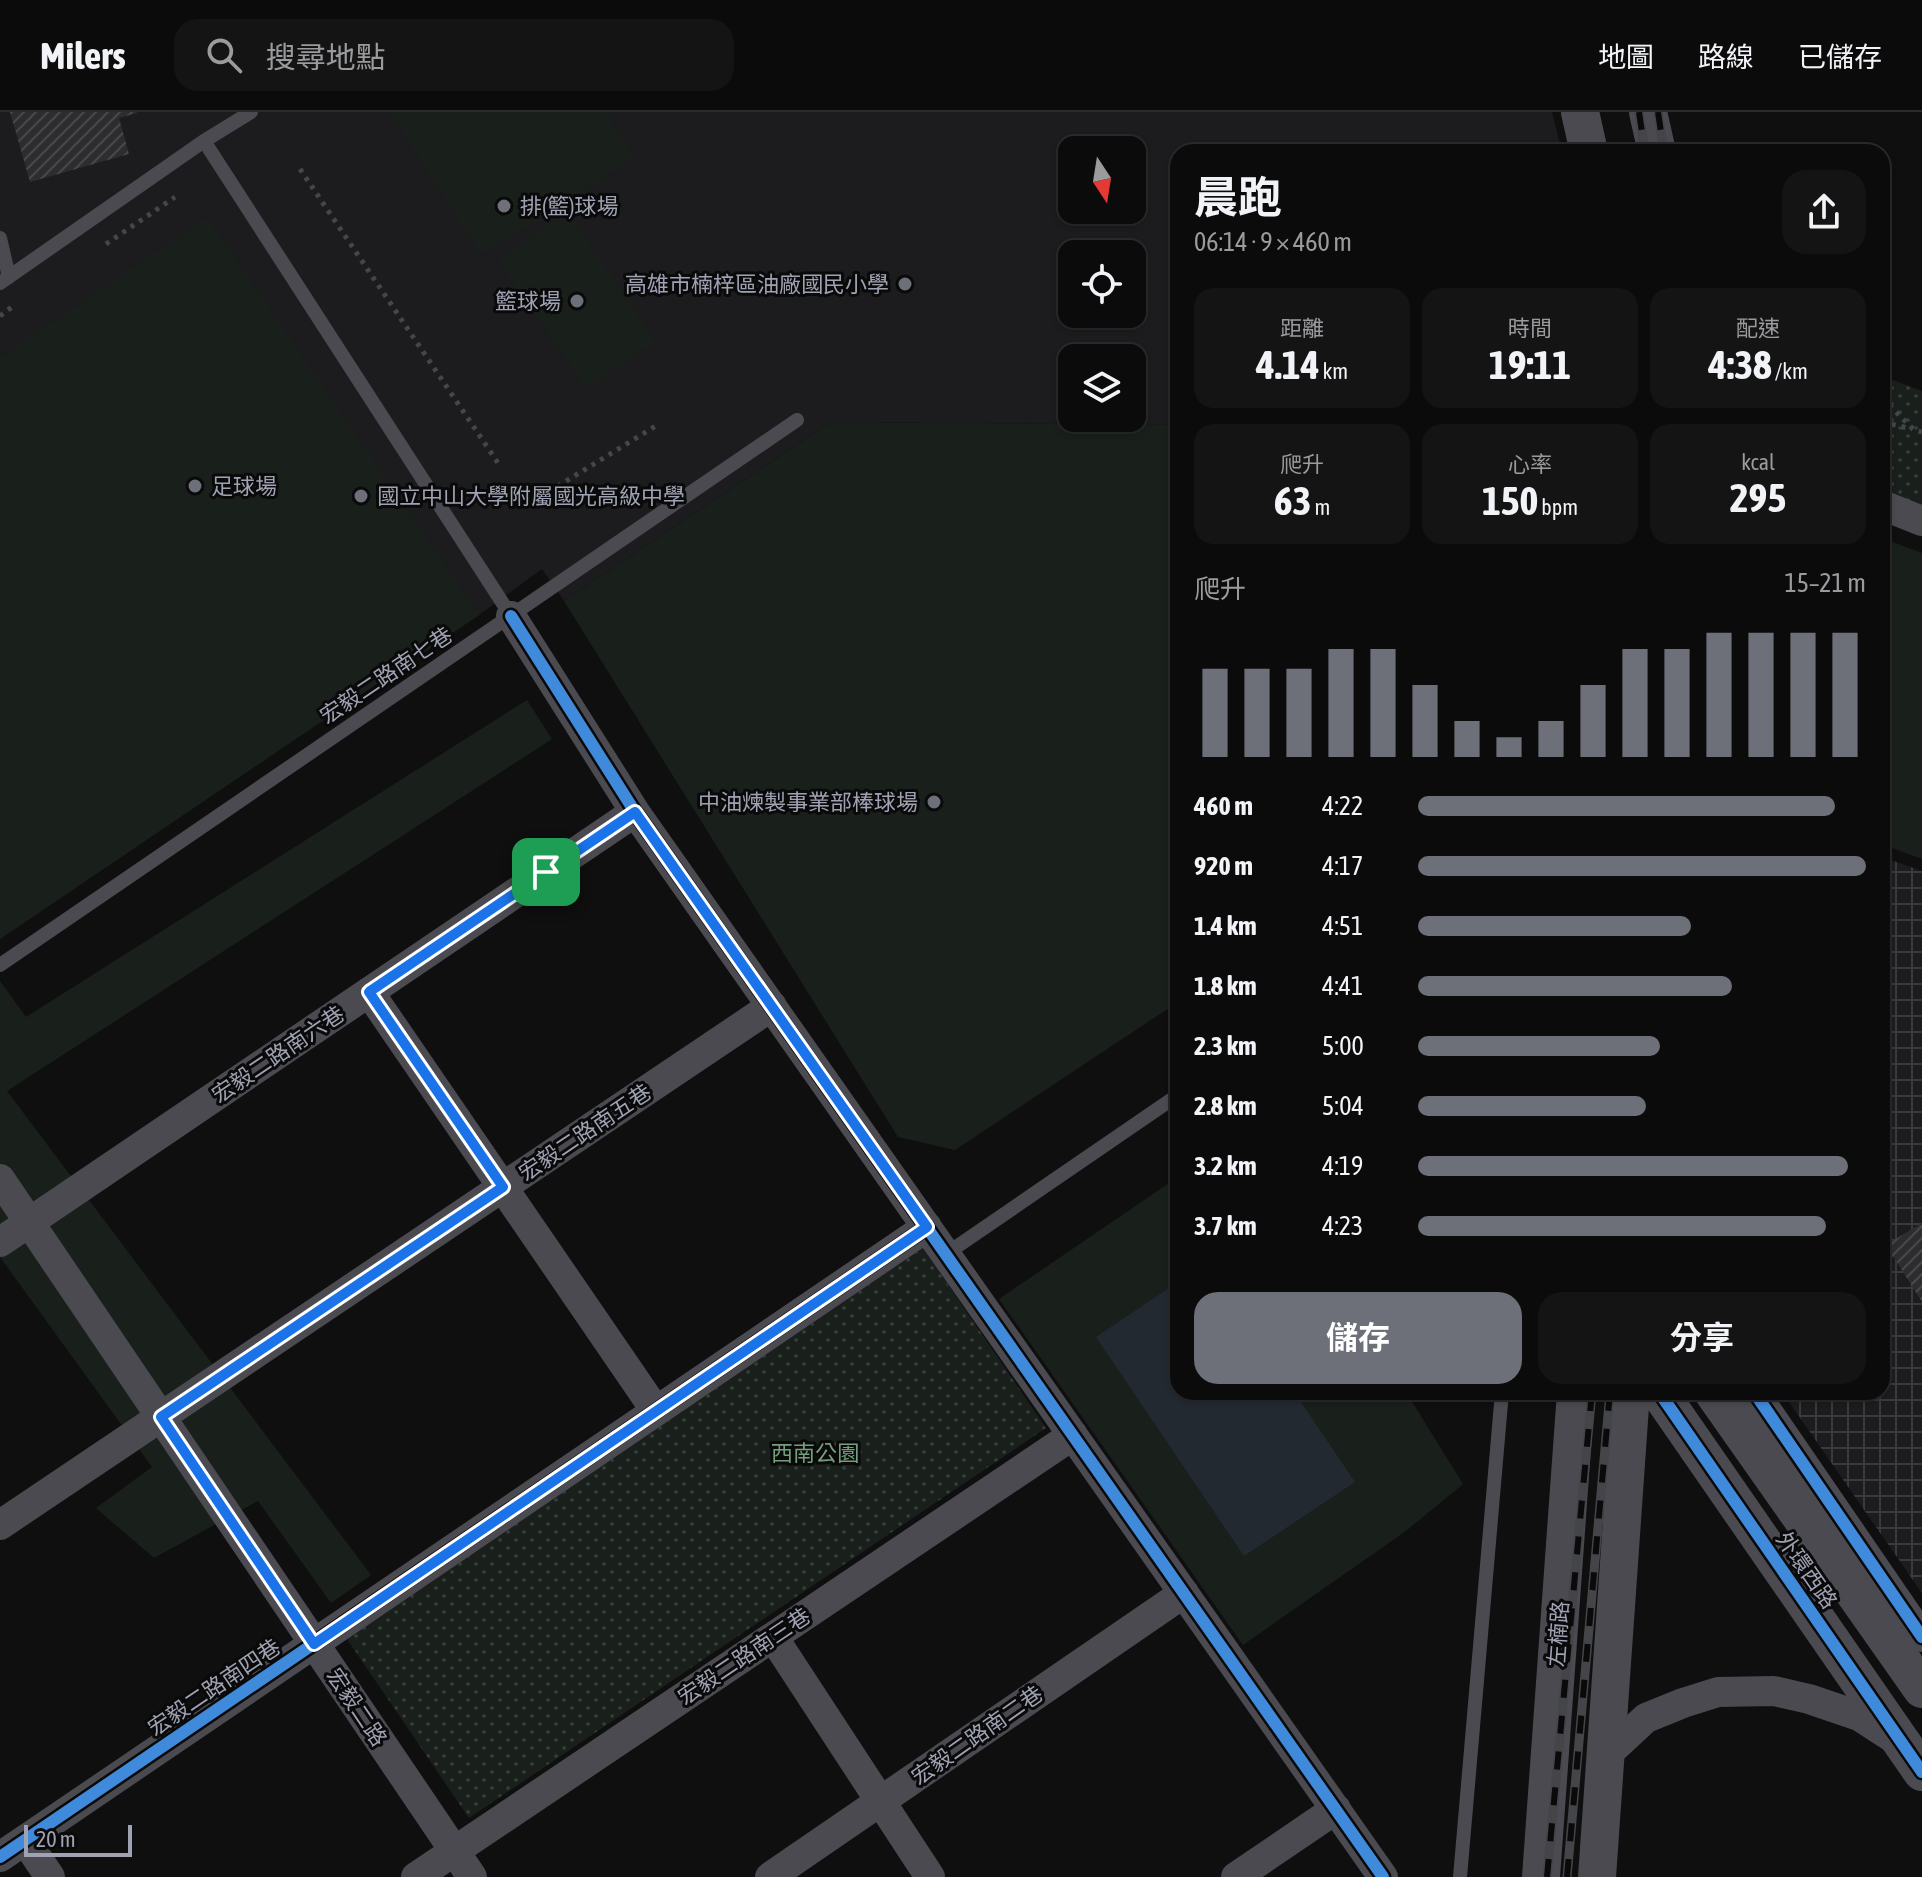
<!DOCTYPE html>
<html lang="zh-TW">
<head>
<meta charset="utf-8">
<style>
  :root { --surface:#0b0b0c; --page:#141415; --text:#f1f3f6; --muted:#9a9b9d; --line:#2b2b2d; --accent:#6d6f79 }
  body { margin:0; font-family:"Asap Condensed","Noto Sans TC",sans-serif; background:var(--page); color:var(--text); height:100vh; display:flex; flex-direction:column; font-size:30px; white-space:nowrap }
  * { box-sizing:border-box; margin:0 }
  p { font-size:26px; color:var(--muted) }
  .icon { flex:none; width:44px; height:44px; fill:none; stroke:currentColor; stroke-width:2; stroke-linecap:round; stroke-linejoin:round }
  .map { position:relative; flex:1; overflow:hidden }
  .details { position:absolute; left:1170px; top:32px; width:720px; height:1256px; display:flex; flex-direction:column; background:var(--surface); border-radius:24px; box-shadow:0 2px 6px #0004,0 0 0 2px var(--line) }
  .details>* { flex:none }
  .needle { width:52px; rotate:168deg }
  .buttons { position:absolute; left:1058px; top:24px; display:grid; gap:16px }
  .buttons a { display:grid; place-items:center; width:88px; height:88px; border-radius:16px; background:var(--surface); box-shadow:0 2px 6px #0004,0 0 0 2px var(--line); font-size:40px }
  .scale { position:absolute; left:24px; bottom:20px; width:108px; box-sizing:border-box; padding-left:8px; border:4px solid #9fa2b2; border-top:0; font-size:22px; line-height:28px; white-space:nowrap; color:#9fa2b2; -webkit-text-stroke:6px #0a0a0b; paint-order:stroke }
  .pin { position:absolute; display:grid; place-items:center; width:68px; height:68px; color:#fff; margin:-34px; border-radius:16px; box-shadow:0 4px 12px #0006 }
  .round { display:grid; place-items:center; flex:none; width:84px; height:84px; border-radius:24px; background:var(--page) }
  .headline { display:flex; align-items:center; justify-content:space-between; height:136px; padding:0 24px }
  h1 { font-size:44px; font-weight:700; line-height:60px }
  .metrics { display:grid; grid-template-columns:repeat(3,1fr); gap:12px; height:136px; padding:8px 24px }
  .metrics div { display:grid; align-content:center; border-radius:20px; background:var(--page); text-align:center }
  .metrics b { font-size:40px; font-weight:700 }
  .metrics small { font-size:22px; font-weight:400 }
  .metrics p { font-size:22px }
  .chart { height:224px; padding:16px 24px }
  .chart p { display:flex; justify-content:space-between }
  .chart svg { width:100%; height:144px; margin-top:8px; stroke:var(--accent); stroke-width:6 }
  .action { display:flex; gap:16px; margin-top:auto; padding:16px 24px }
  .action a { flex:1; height:92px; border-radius:24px; background:var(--accent); color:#fff; font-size:32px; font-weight:700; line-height:92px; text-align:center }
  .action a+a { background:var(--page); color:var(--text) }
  ul { padding:0 24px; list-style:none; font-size:26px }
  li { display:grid; grid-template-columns:128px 96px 1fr; align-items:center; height:60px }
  li i { height:20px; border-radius:10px; background:var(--accent) }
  header { display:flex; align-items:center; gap:48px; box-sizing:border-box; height:112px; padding:0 40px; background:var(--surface); border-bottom:2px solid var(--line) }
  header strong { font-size:38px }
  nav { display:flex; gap:44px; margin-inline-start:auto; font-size:28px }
  .search { width:560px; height:72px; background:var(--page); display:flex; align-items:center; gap:20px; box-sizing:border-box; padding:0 28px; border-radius:24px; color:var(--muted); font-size:30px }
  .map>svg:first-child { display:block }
</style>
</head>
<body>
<header>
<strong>Milers</strong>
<div class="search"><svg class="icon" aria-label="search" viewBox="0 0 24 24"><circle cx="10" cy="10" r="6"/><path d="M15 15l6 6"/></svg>搜尋地點</div>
<nav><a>地圖</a><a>路線</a><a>已儲存</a></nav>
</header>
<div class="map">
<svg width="1922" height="1765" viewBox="0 0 1922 1765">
  <defs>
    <pattern id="industrial-grid" width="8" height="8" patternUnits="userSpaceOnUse" patternTransform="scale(2)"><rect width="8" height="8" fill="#1c1c1e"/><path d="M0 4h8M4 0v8" fill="none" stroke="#3a3a3c"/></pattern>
    <pattern id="park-dots" width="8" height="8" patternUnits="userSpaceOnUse" patternTransform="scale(2)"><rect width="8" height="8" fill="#19201b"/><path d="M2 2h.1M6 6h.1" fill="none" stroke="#373d3a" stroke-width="1.8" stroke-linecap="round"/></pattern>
    <pattern id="building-hatch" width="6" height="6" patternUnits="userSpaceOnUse" patternTransform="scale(2)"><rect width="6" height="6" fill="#2d2d2f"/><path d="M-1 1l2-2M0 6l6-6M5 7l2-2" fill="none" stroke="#48484b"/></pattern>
  </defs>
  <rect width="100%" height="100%" fill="#0f0f10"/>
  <path fill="#1c1c1e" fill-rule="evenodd" d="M0,0H1552L1562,40H1178V313L831,310L564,489L542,457L479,503L0,827ZM1072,38H1132V98H1072ZM1072,142H1132V202H1072ZM1072,246H1132V306H1072Z"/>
  <path fill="url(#industrial-grid)" d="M1882,745L1922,759V1481L1782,1280H1882Z"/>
  <path fill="#19201b" d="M390,0H605L634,46L481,143Z
    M567,100L656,229L587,277L497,148Z
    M207,105L479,503L0,827V246Z
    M831,310L1178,313V890L955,1038L898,1025L564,489Z
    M1882,426L1922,441V747L1882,732Z
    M527,588L552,627L7,979L371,1463L331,1491L258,1389L154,1446L96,1396L152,1355L0,1145V869L26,905Z
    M1178,1065V1280H1406L1463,1372L1406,1419L1243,1533L999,1187Z"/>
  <path fill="url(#park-dots)" d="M1882,264L1922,279V397L1882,382Z
    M923,1136L1046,1316L469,1706L347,1527Z"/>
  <path fill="#232931" d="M1178,1170V1280H1294L1355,1370L1244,1444L1096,1225Z"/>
  <path fill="url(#building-hatch)" d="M10,0H137V1L119,6L129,42L30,70Z
    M1922,1111V1190L1886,1133Z"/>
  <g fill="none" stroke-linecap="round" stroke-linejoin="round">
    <path stroke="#45464b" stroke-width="5" stroke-dasharray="4 6" stroke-linecap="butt" d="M300,57L498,351
      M106,132L175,85
      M0,204L12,195
      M1882,286L1914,318L1922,320
      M1882,310L1912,317
      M532,390L659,312"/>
    <path stroke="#4a4a50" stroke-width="14" d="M204,29L251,0
      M0,126L9,165
      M0,171L204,29L511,504
      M0,853L797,308
      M946,1142L1178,983
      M1460,1765L1502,1280"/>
    <path stroke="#4a4a50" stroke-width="30" d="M1882,393L1922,409
      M511,504L635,700L1383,1765
      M369,880L656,1299
      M0,1067L472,1765
      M0,1130L635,700
      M1754,1280L1922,1525
      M0,1413L772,894
      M773,1525L930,1765
      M1605,1644L1646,1606L1683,1591L1718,1580L1774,1579L1809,1587L1859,1604L1893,1626
      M25,1728L50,1765
      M0,1745L927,1115
      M416,1765L1073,1323
      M770,1765L1184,1481
      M1236,1765L1336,1697"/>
    <path stroke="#4a4a50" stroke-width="38" d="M1580,0L1589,40
      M1648,0L1657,40
      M1659,1280L1922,1660
      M1713,1280L1922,1577
      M1541,1765L1576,1280
      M1597,1765L1631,1280"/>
    <g stroke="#444549" stroke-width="9">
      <path id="rail" d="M1639,0L1645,40
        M1658,0L1664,40
        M1547,1765L1592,1280
        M1567,1765L1610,1280"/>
    </g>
    <use href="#rail" stroke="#0a0a0b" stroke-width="6" stroke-dasharray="18" stroke-linecap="butt"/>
    <g stroke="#0a0a0b" stroke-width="17">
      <path id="cycleway" d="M511,504L635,700L1383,1765
        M1659,1280L1922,1660
        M1754,1280L1922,1525
        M0,1745L927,1115"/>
    </g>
    <use href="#cycleway" stroke="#408adc" stroke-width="12"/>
  </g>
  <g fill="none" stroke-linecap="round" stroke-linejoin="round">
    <g stroke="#fff" stroke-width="16">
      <path id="route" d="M635,700L927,1115L314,1532L161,1305L503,1075L369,880Z"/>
    </g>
    <use href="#route" stroke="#1a73e8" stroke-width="10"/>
  </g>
  <g fill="#6d6f79" stroke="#0a0a0b" stroke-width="3">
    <circle cx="504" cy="94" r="8"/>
    <circle cx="905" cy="172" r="8"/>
    <circle cx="577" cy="189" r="8"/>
    <circle cx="195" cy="374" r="8"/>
    <circle cx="361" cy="384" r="8"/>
    <circle cx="934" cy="690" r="8"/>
  </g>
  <g text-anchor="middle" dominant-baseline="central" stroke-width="6" stroke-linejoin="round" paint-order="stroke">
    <g font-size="22" fill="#9fa2b2" stroke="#0a0a0b" text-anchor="start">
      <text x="520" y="94">排(籃)球場</text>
      <text x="889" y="172" text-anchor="end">高雄市楠梓區油廠國民小學</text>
      <text x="561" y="189" text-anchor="end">籃球場</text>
      <text x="211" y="374">足球場</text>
      <text x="377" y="384">國立中山大學附屬國光高級中學</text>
      <text x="918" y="690" text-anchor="end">中油煉製事業部棒球場</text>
    </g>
    <g font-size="22" fill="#9fa2b2" stroke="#0a0a0b">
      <text transform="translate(386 563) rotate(-34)">宏毅二路南七巷</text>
      <text transform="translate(278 942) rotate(-34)">宏毅二路南六巷</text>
      <text transform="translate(585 1020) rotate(-34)">宏毅二路南五巷</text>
      <text transform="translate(1807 1458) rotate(55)">外環西路</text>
      <text transform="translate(1558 1522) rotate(-86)">左楠路</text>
      <text transform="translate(744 1544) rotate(-34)">宏毅二路南三巷</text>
      <text transform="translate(214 1575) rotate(-34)">宏毅二路南四巷</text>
      <text transform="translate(357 1595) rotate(56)">宏毅二路</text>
      <text transform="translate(977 1623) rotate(-35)">宏毅二路南二巷</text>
    </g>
    <g font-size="22" fill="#749f7c" stroke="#0a0a0b">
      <text x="815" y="1341">西南公園</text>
    </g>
  </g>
</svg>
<div class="buttons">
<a><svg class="needle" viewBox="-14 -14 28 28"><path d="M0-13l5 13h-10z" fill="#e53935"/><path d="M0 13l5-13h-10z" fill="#9a9b9d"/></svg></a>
<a><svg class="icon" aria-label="locate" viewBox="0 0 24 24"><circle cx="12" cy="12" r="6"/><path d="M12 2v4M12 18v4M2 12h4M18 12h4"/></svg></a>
<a><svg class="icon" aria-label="layers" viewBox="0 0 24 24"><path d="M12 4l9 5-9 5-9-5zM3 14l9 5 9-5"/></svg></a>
</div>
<div class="scale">20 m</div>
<div class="pin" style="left:546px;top:760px;background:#1e9e55"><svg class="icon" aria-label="arrive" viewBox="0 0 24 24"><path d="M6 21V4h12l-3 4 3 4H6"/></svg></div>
<section class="details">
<div class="headline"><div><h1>晨跑</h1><p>06:14 · 9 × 460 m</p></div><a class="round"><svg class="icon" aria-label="share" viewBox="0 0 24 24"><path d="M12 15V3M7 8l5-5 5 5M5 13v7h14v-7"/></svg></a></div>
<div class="metrics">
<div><p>距離</p><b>4.14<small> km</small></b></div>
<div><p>時間</p><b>19:11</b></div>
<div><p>配速</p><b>4:38<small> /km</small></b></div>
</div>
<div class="metrics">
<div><p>爬升</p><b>63<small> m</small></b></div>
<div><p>心率</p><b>150<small> bpm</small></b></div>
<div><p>kcal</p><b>295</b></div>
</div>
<div class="chart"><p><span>爬升</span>15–21 m</p>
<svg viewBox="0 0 160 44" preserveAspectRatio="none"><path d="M5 44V17M15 44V17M25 44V17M35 44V11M45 44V11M55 44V22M65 44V33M75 44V38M85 44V33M95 44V22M105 44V11M115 44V11M125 44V6M135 44V6M145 44V6M155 44V6"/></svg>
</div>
<ul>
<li><b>460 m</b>4:22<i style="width:93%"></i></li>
<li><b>920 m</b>4:17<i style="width:100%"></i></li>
<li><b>1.4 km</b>4:51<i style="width:61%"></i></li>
<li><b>1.8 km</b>4:41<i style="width:70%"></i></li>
<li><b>2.3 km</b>5:00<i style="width:54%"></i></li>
<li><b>2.8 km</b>5:04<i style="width:51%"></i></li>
<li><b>3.2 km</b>4:19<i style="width:96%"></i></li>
<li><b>3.7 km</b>4:23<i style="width:91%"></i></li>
</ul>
<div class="action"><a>儲存</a><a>分享</a></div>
</section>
</div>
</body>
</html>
